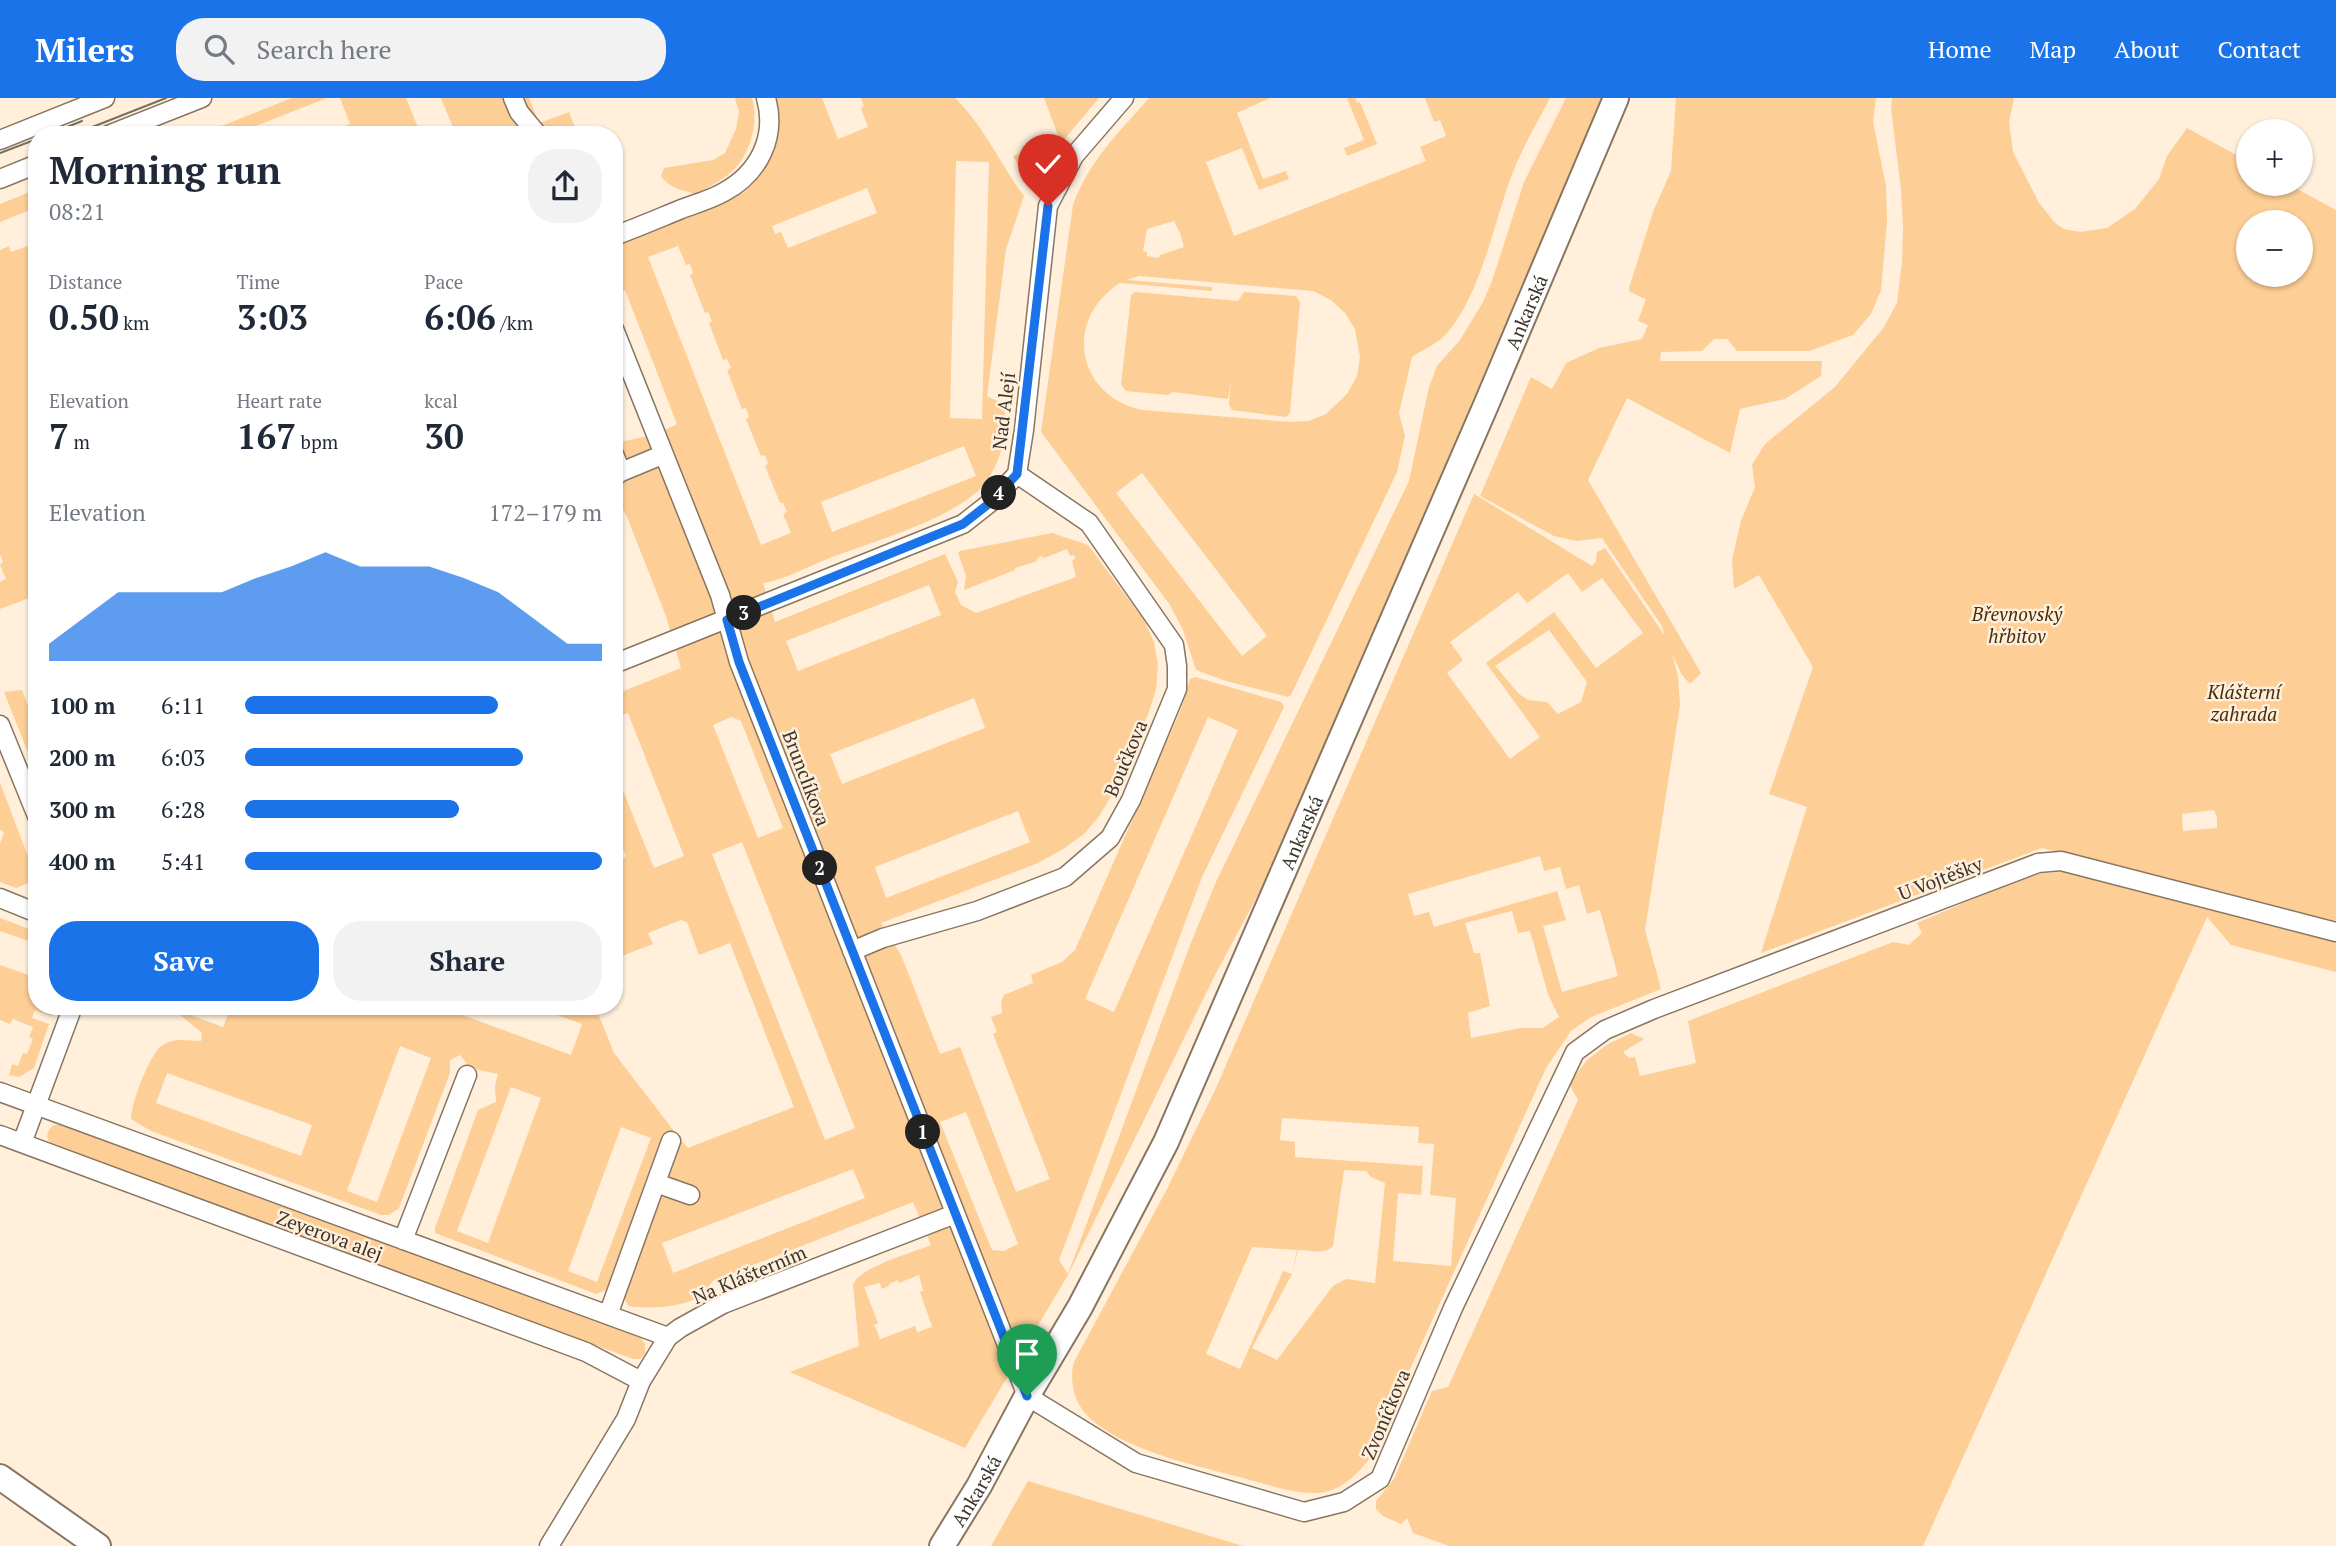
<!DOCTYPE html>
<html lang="en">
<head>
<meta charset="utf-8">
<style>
  :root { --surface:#fff; --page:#f2f2f3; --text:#1f2937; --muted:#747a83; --accent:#1a73e8 }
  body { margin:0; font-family:"PT Serif",serif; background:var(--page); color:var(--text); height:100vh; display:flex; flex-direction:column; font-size:26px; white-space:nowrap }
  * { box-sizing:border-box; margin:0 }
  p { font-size:23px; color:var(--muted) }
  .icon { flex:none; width:38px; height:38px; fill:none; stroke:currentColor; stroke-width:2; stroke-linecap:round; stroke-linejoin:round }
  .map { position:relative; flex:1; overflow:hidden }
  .details { position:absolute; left:28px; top:28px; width:595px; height:889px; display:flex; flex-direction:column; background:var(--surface); border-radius:28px; box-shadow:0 2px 5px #0004 }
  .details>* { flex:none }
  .fabs { position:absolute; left:2236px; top:21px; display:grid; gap:14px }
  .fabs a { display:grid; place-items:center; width:77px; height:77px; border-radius:50%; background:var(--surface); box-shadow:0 2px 5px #0004; font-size:35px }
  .pin { position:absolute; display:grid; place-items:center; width:60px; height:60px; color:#fff; margin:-72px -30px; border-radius:50% 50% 50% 0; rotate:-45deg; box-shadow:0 0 7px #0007 }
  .pin .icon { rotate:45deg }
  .km { position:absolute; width:35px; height:35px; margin:-18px; border-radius:50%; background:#222; color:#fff; font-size:19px; line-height:35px; text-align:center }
  .round { display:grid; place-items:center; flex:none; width:74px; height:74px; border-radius:28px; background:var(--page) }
  .headline { display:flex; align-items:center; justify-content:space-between; height:119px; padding:0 21px }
  h1 { font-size:38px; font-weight:600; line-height:52px }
  .stats { display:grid; grid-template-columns:repeat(3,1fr); gap:10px; height:119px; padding:7px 21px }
  .stats div { display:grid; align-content:center }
  .stats b { font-size:35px; font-weight:600 }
  .stats small { font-size:19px; font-weight:400 }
  .stats p { font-size:19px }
  .chart { height:196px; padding:14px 21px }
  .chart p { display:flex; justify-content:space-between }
  .chart svg { width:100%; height:126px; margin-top:7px; fill:var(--accent); opacity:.7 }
  .action { display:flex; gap:14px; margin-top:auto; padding:14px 21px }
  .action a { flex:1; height:80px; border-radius:28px; background:var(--accent); color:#fff; font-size:28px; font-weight:600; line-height:80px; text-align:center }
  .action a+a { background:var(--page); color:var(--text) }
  ul { padding:0 21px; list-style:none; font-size:23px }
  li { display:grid; grid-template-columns:112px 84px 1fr; align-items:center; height:52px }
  li i { height:18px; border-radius:9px; background:var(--accent) }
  header { display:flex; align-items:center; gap:42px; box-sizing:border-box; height:98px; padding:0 35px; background:var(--accent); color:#fff }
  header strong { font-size:33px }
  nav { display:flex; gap:38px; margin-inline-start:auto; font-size:24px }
  .search { width:490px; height:63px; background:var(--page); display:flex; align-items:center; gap:18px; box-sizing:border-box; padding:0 24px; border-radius:28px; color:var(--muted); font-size:26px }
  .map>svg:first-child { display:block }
</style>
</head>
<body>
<header>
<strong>Milers</strong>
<div class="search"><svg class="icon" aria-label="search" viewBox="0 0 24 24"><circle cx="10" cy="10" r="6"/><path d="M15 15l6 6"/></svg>Search here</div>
<nav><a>Home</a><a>Map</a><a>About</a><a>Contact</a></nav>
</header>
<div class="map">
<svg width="2336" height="1448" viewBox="0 0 2336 1448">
  <rect width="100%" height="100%" fill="#ffefdb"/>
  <path fill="#fdce95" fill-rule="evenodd" d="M292,0H327L233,37H199Z
    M340,0H406L421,37H322L350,26Z
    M441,0H529L539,25L569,14L578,37H456Z
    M735,0H752C759,21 751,52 737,68C726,81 709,89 695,96C682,92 669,90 661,78L664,70L713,62L725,55L736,31L739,14Z
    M777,0H822L838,41L868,29L861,10L864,8L861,0H955C984,28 1000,66 1024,98L1006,151L987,298L1001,305C1014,327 997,377 978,393C941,425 874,443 827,461C807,469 784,482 763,485L775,524L945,456L958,484L955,494L961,507L976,515L1076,479L1072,463L1075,461L1074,457L1070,458L1067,451L1044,460L1042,458L1037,460V463L1015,470V472L964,492L966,478L958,455L960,453L1052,435L1088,447L1144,522L1154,544L1158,567L1156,591L1149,614L1113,695L1100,717L1084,736L1063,751L1038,765L881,825L901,857L940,956L960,949L1016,1094L1050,1081L993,936L997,934L991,919L1002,915L1001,904L1004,897L1033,885L1031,877L1062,864L1075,852L1181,611L1190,581L1195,579L1281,604L1284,609L1202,779L1059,1162L1068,1176L1192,842L1216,784L1409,383L1429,289L1437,268L1460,242L1483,204L1492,183L1524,84L1566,0H1603L1267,780L1214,879L1068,1177L965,1350L790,1274L859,1248L853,1187C859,1169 912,1155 931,1147L913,1104L713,1183C708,1188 703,1197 697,1200C676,1210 651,1211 628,1208L624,1199L659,1101L666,1098L690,1102L667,1075L679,1040L688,1050L794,1009L730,845L699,857L687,824L681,822L648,835L653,846L614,861V771L626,758L614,728V670L654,770L684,758L628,615L614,620V597L681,570L666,518L627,419L614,396V341L616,345L648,338L614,251V205L661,325L660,336L686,404L692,401L665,332L677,326L625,192L614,195V131L620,144C643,135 667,126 691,117C705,112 722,107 736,99C770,79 780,36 777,0ZM956,63L989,64L982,321L950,320ZM867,90L877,115L788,150L781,134L775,136L772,128ZM678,148L686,167L690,166L693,175L690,177L705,215L708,214L712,223L709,225L723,262L727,261L731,270L727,272L742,311L746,310L749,319L746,321L761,358L765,357L768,366L765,368L780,405H783L787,414L783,416L791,435L761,447L648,159ZM964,348L976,378L832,434L821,404ZM929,487L941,517L798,573L786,543ZM974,600L985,630L842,686L830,656ZM731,619L741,623L783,730L758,740L713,627ZM1208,619L1238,632L1114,914L1085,901ZM1018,713L1030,744L886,800L875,769ZM742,744L855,1030L825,1042L712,756ZM966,1014L1018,1146L1004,1153L992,1152L940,1024ZM853,1071L865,1100L673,1175L662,1145ZM919,1177L923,1192H925L920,1194L933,1231L931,1229L918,1234V1236L915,1228L878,1242L880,1241L875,1228H872L878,1225L864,1189L879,1185V1183L882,1191L889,1188V1186L898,1182L899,1185Z
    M1044,0H1099L1062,44L1042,81C1025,84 1020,71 1013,58L1059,40Z
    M1149,0H1270L1237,15L1263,81L1286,73L1289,81L1259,92L1242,50L1206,64L1234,138L1426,63L1420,49L1446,38L1440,22L1434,24L1425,0H1550C1536,27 1520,53 1510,82C1493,129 1480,197 1447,235C1438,246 1423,251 1412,259L1399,315L1405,338L1397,374L1291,597L1288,599L1226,583L1196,572L1183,532L1170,507L1041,334L1073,107C1090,61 1118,36 1149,0ZM1174,123L1180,135L1184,149L1160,157L1159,160L1147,158V154L1143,153L1147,131ZM1139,178L1313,193L1331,202L1345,215L1355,231L1360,259L1357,278L1347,296L1326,316L1309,323L1290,324L1142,312C1076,298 1063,221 1120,185L1212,193V189L1127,182ZM1142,375L1267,538L1242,558L1116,395Z
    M1347,0H1355L1357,5L1360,4L1377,46L1347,58L1344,50L1364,42Z
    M1676,0H1876L1873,24L1886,88L1887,124L1881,192L1871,216L1853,237L1809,253H1737L1727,241H1714L1702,253L1661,254L1660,263H1822L1821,278L1785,301L1740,311L1730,355L1627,300L1588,382L1701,575L1690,586L1682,577L1672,556L1678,578L1680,607L1645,832L1661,891L1591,919L1571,933L1546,970L1370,1360C1357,1377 1340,1394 1317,1395C1292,1396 1267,1386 1243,1380C1198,1368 1117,1351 1085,1315C1074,1303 1069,1280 1074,1264L1167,1091L1216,990L1474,396L1592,468L1596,463L1597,454L1605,450L1665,538L1662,528L1602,440L1577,443L1554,438L1480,398L1531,279L1552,291L1566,265L1599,250L1642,241L1648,227L1638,223L1646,201L1630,194L1629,190L1653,114L1671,73ZM1568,475L1582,494L1602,480L1643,535L1596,570L1554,514L1486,565L1540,639L1510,661L1447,575L1463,562L1450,544L1518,494L1527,505ZM1549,532L1587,584L1581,604L1558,616L1547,604L1528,602L1519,596L1495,568ZM1540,758L1544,773L1560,769L1566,791L1579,787L1587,816L1600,812L1618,878L1562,894L1543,828L1566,822L1557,793L1434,829L1429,814L1414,818L1408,796ZM1512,813L1518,835L1530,833L1548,896L1559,919L1543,930H1520L1471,940L1468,915L1490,908L1480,855H1474L1465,825ZM1282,1020L1419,1029L1418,1045L1434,1046L1430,1097L1456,1100L1451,1168L1393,1163L1398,1095L1421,1097L1423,1068L1295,1059V1044L1280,1042ZM1344,1072L1366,1073L1371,1079L1385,1085L1375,1185L1346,1181L1333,1188L1277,1262L1252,1250L1292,1176L1298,1152C1310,1152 1325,1157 1333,1148ZM1252,1149L1297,1152L1292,1176L1283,1173L1240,1271L1206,1256Z
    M1892,0H2014L2009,24L2013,54L2039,105L2055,125L2064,131L2080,134L2107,130L2135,111L2159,81L2167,58L2187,30L2249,64V86H2288L2336,112V826L2042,750L1761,855L1807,709L1769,696L1813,569L1759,477L1734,491L1732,462L1741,423L1755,389L1752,367L1765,346L1835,289L1884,229L1897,205L1902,164L1903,130L1901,92L1891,10ZM2249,124H2301V177H2249ZM2214,712L2217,720V730L2183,733L2182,716Z
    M37,91V109L0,124V106Z
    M37,137V497L0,511V484L6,481L0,467L3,463L0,456V152L9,148L11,154L33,146L31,140Z
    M1135,194L1238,203L1244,194L1296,198L1300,204L1290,315L1286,319L1232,312L1229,307L1231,282L1228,301L1173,294L1168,297L1126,293L1121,287L1131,197Z
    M22,592L37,633V677L4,594Z
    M0,685L34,774L31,784L16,790L0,784V746L4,734L0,732Z
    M2069,773L2336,841V874L2231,847L2207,819L1923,1448H1449L1413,1435L1407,1420L1401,1426L1383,1418L1376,1411V1403L1394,1381L1432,1293L1448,1289L1578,1002L1569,986L1587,962L1608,946L1631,935L1644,941L1623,954L1629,960L1635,959L1640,978L1696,965L1688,923L1893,844L1909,847L1922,835L1917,825L2029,777Z
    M0,820L37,834V846L0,833Z
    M0,867L37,880V908H56L52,918L35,912L32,920L49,926L34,970L19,979L9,977L12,966L18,968L23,955L27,956L33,941L29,939L33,929L13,921L10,926L0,922Z
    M169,908H196L193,918L223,929L231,908H438L571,957L582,926L532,908H562L568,911L573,908H595L614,955L674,1033L662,1037L606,1192L596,1196L435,1135V1130L478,1012L496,1004L495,988L498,976L470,970L460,957L450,962V975L399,1110L389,1117H381L151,1033L131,1021C131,1006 150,954 163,947C175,939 188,943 201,943L202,935ZM400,948L431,960L377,1104L347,1093ZM167,975L312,1027L301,1058L156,1005ZM511,989L541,1000L488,1145L457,1133ZM621,1029L651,1040L597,1184L568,1173Z
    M54,1027H62L640,1239L645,1246V1256L640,1261H633L52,1047C45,1040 46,1033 54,1027Z
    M1028,1383L1243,1448H991Z"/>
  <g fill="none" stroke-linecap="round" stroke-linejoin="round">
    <g stroke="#887661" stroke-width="21">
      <path id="street" d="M513,0L519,14L538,37
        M108,37L202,0
        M0,42L105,0
        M0,81L37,66
        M614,138C636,130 657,121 679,112C694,106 710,102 724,94C759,75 777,39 766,0
        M614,231L720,497L739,564L1027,1298L1136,1365L1304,1414L1344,1404L1380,1381L1453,1210L1575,954L1605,932L1654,911L2038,765L2061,763L2336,834
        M614,356L621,374
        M614,379L621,374L662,357
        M614,566L963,426L991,404L1017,376L1024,332L1048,108L1074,58L1124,0
        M0,627L37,718
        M0,800L37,815
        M852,853L883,840L977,813L1065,779L1110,740L1131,702L1177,591V568L1174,547L1089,425L1017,376
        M0,994L668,1239
        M0,1037L586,1254L641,1283
        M22,1045L73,908
        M656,1085L690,1097
        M403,1142L467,977
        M608,1217L671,1043
        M549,1448L626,1321L641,1283L668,1239L680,1230L723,1206L955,1116"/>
    </g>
    <g stroke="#887661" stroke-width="28">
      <g id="secondary">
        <path d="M0,1379L98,1448"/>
        <path id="s1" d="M942,1448L979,1388L1027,1298L1080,1209L1166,1044L1486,307L1616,0"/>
      </g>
    </g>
    <use href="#street" stroke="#fff" stroke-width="18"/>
    <use href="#secondary" stroke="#fff" stroke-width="24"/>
    <path stroke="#786f61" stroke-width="2" d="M47,37L82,23
      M72,37L166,0
      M0,55L37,41"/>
  </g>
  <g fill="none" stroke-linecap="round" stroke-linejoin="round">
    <g stroke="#fff" stroke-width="14">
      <path id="route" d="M1027,1298L739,564L727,522L963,426L991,404L1017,376L1048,108"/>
    </g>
    <use href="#route" stroke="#1a73e8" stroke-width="9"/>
  </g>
  <g text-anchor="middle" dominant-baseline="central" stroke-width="5" stroke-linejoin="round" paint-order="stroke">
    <g font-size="19" fill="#3c352b" stroke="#ffefdb">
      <text stroke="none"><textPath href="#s1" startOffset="1367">Ankarská</textPath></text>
      <text transform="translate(1003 313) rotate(-83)">Nad Alejí</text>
      <text transform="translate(1125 660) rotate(-67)">Boučkova</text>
      <text transform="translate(807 680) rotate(69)">Brunclíkova</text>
      <text stroke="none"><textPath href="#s1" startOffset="800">Ankarská</textPath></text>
      <text transform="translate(1940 780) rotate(-21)">U Vojtěšky</text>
      <text transform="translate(330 1137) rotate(20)">Zeyerova alej</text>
      <text transform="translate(749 1176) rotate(-23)">Na Klášterním</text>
      <text transform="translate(1385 1316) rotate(-67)">Zvoníčkova</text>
      <text stroke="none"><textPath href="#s1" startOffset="65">Ankarská</textPath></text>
    </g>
    <g font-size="19" font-style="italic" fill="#452e0d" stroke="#ffefdb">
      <text x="2017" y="515">Břevnovský<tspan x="2017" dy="22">hřbitov</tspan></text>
      <text x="2244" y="593">Klášterní<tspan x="2244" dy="22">zahrada</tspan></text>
    </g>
  </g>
</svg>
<div class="fabs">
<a>+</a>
<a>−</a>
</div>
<div class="pin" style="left:1027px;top:1298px;background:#1e9e55"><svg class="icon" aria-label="arrive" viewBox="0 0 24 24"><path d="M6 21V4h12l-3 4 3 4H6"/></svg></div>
<div class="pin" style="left:1048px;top:108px;background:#d93025"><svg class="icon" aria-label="check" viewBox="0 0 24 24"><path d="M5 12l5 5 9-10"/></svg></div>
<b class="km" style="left:923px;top:1034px">1</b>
<b class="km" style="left:820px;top:770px">2</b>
<b class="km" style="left:744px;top:515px">3</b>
<b class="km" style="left:999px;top:395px">4</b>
<section class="details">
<div class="headline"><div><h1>Morning run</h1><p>08:21</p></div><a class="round"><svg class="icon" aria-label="share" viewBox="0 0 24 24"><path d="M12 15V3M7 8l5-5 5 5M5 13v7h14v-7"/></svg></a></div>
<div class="stats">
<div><p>Distance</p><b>0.50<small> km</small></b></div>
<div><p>Time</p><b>3:03</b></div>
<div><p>Pace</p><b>6:06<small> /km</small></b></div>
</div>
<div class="stats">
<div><p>Elevation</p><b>7<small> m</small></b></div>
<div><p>Heart rate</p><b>167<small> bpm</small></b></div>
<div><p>kcal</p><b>30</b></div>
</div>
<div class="chart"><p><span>Elevation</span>172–179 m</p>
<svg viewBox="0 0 160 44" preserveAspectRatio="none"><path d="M0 44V38L10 29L20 20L30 20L40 20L50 20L60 15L70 11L80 6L90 11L100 11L110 11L120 15L130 20L140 29L150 38L160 38V44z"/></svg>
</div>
<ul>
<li><b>100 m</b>6:11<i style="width:71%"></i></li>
<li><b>200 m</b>6:03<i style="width:78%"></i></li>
<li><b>300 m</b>6:28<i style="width:60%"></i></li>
<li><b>400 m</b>5:41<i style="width:100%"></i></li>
</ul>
<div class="action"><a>Save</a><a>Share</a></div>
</section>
</div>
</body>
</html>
